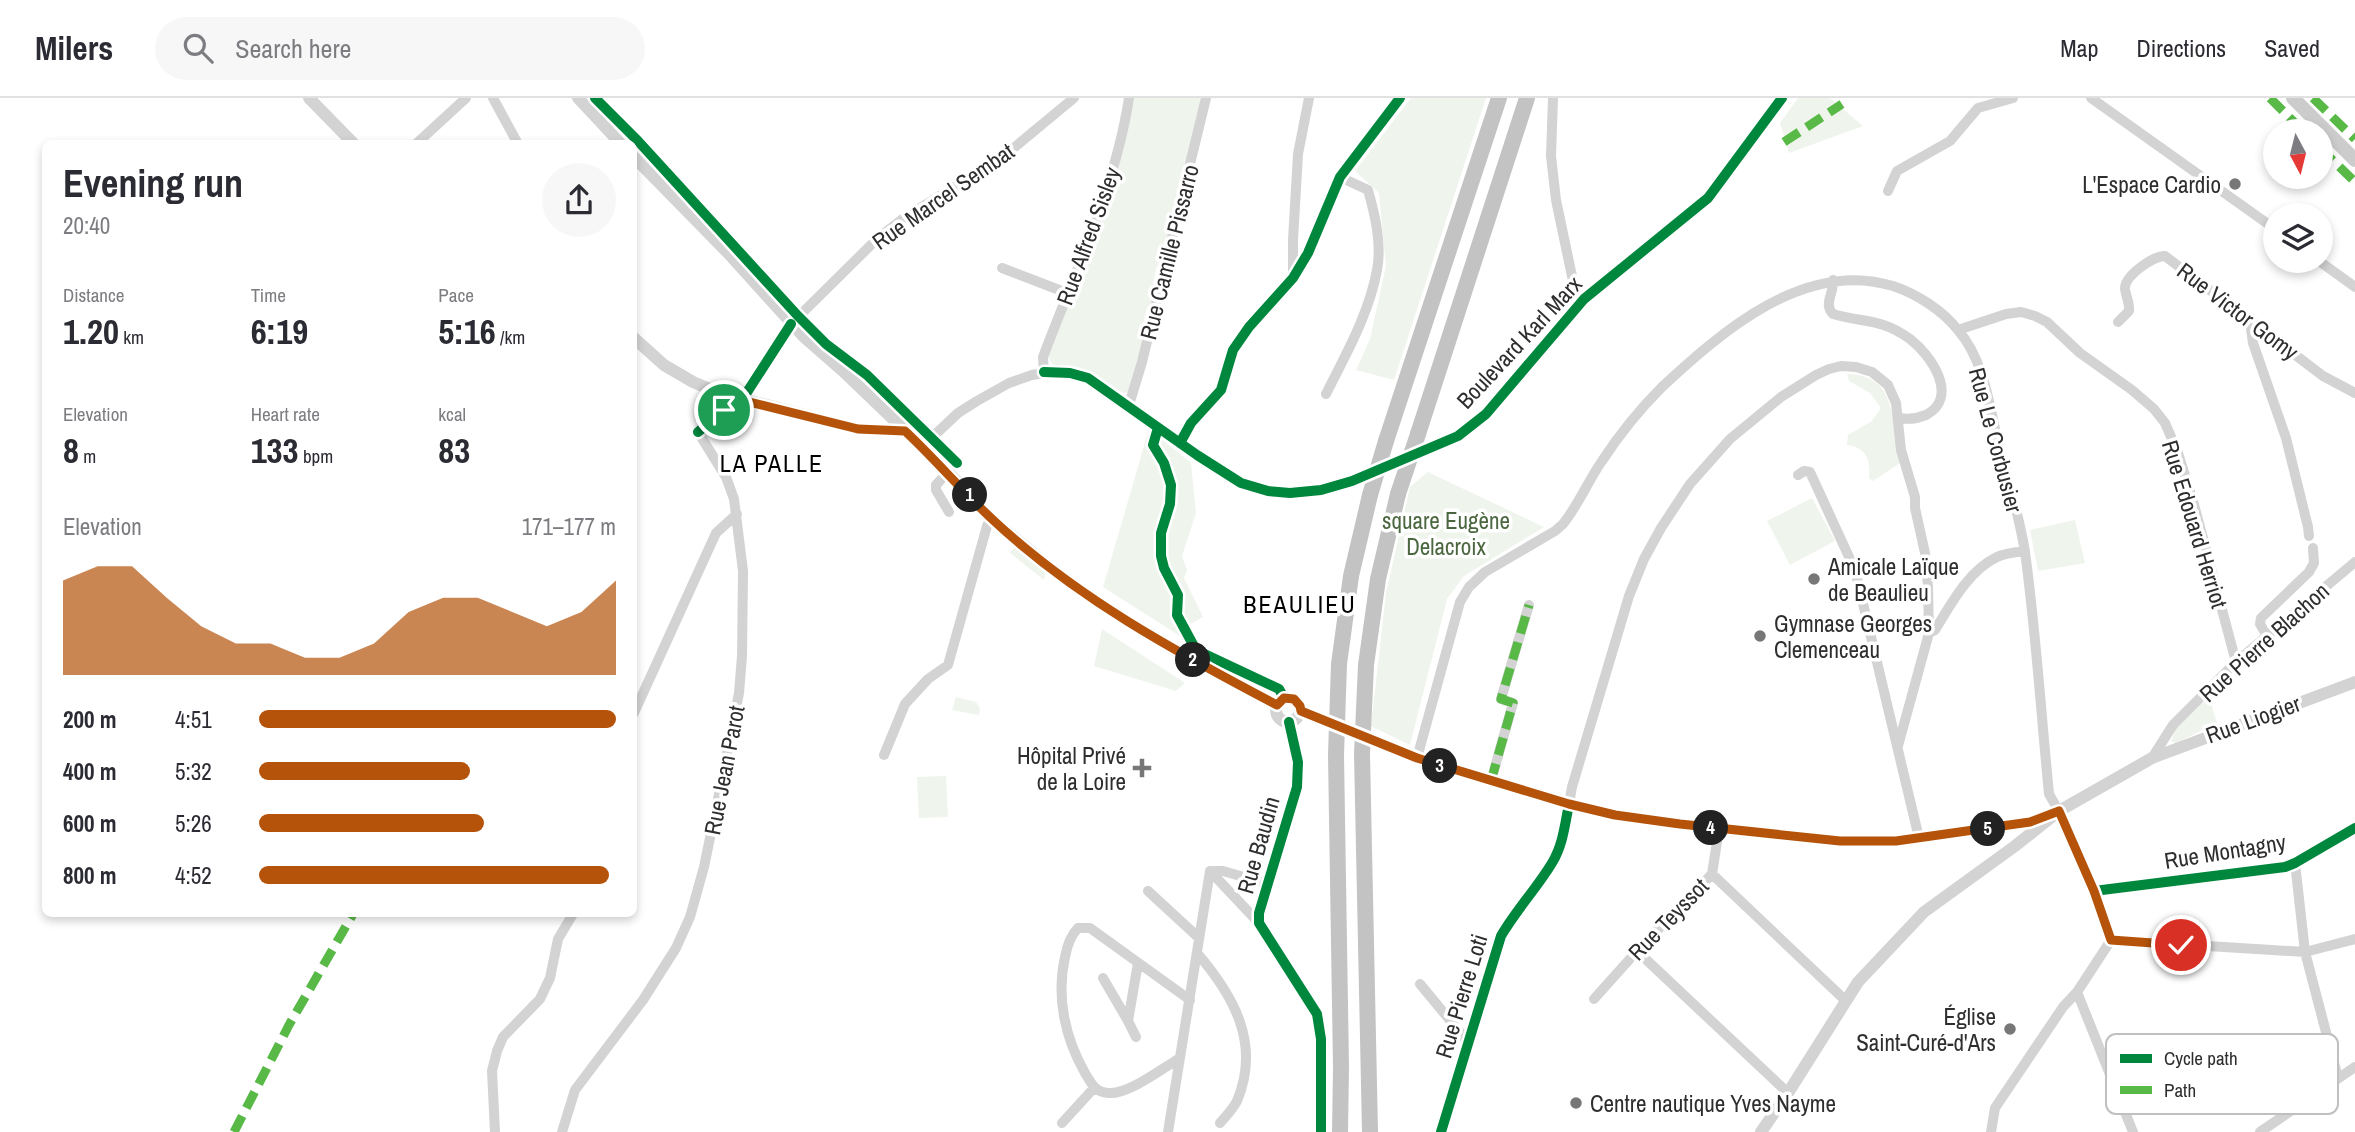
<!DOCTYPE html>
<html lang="en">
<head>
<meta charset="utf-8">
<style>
  :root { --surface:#fff; --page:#f7f7f7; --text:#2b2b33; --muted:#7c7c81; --line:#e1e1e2; --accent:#b45309 }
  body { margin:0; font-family:"Archivo Narrow",sans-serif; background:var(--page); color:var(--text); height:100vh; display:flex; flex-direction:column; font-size:26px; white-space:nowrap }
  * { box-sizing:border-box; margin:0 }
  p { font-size:23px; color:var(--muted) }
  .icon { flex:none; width:38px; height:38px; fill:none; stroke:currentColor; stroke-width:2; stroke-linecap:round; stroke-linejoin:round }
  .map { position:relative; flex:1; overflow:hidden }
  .sheet { position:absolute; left:42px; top:42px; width:595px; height:777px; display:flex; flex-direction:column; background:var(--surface); border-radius:10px; box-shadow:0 4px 10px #0003 }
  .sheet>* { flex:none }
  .needle { width:46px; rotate:173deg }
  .controls { position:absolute; left:2263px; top:21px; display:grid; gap:14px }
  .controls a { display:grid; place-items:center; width:70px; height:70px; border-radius:50%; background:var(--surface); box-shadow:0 4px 10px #0003; font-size:35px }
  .pin { position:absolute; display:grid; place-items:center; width:60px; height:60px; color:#fff; margin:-30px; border:4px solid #fff; border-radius:50%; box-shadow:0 2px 7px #0007 }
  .km { position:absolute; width:35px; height:35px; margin:-18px; border-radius:50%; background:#222; color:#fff; font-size:19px; line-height:35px; text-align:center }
  .round { display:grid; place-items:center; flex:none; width:74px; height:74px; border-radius:37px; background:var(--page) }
  .overview { display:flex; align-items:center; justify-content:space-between; height:119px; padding:0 21px }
  h1 { font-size:38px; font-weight:700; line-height:52px }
  .metrics { display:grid; grid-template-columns:repeat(3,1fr); gap:10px; height:119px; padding:7px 21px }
  .metrics div { display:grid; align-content:center }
  .metrics b { font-size:35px; font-weight:700 }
  .metrics small { font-size:19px; font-weight:400 }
  .metrics p { font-size:19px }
  .chart { height:196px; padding:14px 21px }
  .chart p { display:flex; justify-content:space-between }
  .chart svg { width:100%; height:126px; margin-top:7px; fill:var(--accent); opacity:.7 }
  ul { padding:0 21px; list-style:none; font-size:23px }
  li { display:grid; grid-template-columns:112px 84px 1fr; align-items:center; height:52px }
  li i { height:18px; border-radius:9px; background:var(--accent) }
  header { display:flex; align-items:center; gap:42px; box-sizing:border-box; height:98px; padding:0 35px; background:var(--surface); border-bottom:2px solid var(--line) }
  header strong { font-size:33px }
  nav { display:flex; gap:38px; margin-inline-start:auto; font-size:24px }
  .search { width:490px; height:63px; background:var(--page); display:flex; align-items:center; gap:18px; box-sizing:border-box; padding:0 24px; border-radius:38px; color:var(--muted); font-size:26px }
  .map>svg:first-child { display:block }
</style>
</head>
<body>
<header>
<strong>Milers</strong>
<div class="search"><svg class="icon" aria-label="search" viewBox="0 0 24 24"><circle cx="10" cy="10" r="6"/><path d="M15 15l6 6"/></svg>Search here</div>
<nav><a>Map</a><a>Directions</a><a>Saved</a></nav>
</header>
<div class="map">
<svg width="2355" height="1034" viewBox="0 0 2355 1034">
  <rect width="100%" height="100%" fill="#fff"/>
  <path fill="#eff4ec" d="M1133,0H1203L1161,168H1157L1153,185L1157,186L1151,210H1147L1143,226L1147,227L1129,294L1123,295L1095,276L1081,272L1055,268L1050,263L1048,257Z
    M1411,0H1486L1394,282L1356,272L1370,241L1386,168L1379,95L1355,73Z
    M1798,0H1830L1863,28L1789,55L1780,25Z
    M1847,276C1901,277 1890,329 1900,365L1873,383L1869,380C1871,362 1866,349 1847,347L1848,337L1872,323L1881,310L1870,295L1849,283Z
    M1149,331L1191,365L1196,415L1182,458L1187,472L1184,480L1203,519L1187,528L1192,540L1188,543L1103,489Z
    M1428,374L1544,429L1464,478L1447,501L1410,647L1371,628L1386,495L1410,389Z
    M1812,400L1835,443L1790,467L1767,423Z
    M2075,422L2085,465L2038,473L2030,432Z
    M1015,449L1046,473L1044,482L1010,455Z
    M1102,531L1185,585L1176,593L1094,568Z
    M956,599L976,604L980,611L979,617L952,612Z
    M2209,599L2217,625L2176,645L2171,643L2176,631Z
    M946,678L948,719L919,720L917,679Z"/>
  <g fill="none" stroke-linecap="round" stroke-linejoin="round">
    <path stroke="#d3d3d3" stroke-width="10" d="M493,0L518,46
      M1553,0L1551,58L1556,102L1573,183L1584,201
      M2091,0L2275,131
      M416,46L466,0
      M1888,93L1897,73L1950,43L1978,10L2013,0
      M2319,163L2355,189
      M1002,170L1067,195
      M1293,177V142L1298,56L1309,0
      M1833,182C1834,196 1823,206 1833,216C1863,225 1882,220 1910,241C1931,257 1960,299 1926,317C1916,321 1909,322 1899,320
      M2118,224L2129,213C2130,205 2126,199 2125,191C2124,178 2153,158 2165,158L2323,278L2355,295
      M2250,224L2253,245L2286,340L2308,429L2309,438
      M1958,232L2006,216L2021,214L2035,218L2047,224L2080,255L2132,292L2154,311L2165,325L2178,355L2193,403L2236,564
      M1044,274L1043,259C1075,174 1115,90 1129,0
      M1326,296C1346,256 1369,216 1377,172C1382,146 1375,117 1368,92L1340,79
      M1129,307L1142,264L1206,0
      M1180,345L1191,325L1221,292L1233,252L1249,229L1293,180L1308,155L1340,79L1400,0
      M922,349L958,315L977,303L1009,285L1032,277L1056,273L1088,280L1214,368L1241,385L1268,393L1290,395L1321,392L1352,383L1442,346L1458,338L1486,316L1584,201L1708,100L1782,0
      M948,374L936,387V392L949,414
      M1798,377L1804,373L1810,374L1855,472L1919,740
      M1929,535L1935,532C1951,506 1968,473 1997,459C2005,455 2016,454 2025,453
      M2267,538L2260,526L2261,520L2309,474L2314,465L2313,450
      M634,615L716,435L737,416
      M1289,624L1298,664L1297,689L1259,815V825L1317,916L1321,941V1034
      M884,657L905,606L928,581L948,567L987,428L991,420
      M1417,660L1460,504L1469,489L1485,474L1555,433L1563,426C1579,406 1588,383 1602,363C1619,337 1640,311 1662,289C1722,233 1805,161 1893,188C1917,196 1942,212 1958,232C1983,261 1989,304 1997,340C2007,378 2019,416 2025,454C2036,534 2041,615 2049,696C2076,741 2094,792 2111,842
      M2152,660L2173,627L2236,564L2355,464
      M1491,683L1513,605L1501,601L1529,507
      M2295,765L2305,854L2338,980
      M1210,773L1259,825
      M1210,773H1223L1268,786
      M1712,776L1845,902
      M1148,793L1199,840
      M2094,793L2285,769L2295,765L2355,730
      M2111,842L2305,854L2355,841
      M1637,853L1788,995
      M1197,855C1234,898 1261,946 1237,1003C1233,1011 1226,1018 1220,1025
      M1103,880L1128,923
      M1420,886L1468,944
      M2077,894L2133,1034
      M1594,901L1637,853L1712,776L1719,731
      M1136,939L1128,923L1138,865
      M1180,960C1163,970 1128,997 1108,995C1095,994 1091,985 1085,975C1065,940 1056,899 1065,859C1067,848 1070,838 1078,830H1090L1190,902
      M1062,1025L1094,990
      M495,1034L492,973L497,953L503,939L540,901L550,880L558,841L573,816
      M562,1034L575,992L643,902L676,850L690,819L704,769L718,701L739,595L742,558L743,473L734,401L726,379L698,334L724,312L742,302L791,226L877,141L904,120L1004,58L1074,0
      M1168,1034L1210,773
      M1441,1034L1501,838L1514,816L1552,765L1563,740L1572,689L1629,498L1644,461L1661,430L1690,386L1730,341L1781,299L1816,277L1829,271L1841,268L1856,269L1872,274L1888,287L1896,305L1901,352L1915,399V410L1925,455L1928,488L1929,535L1898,648
      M1991,1034L1995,1010L2063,909L2077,894L2111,842
      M2260,1034L2355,969"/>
    <path stroke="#d3d3d3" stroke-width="12" d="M309,0L354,46
      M578,0L621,46
      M634,59L729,156L804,239L844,274L948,374L991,420L1052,471L1105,509L1182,557L1277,606
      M634,240L664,267L693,284L717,294L858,331L905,333
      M1276 612a12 12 0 1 1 24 0a12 12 0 1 1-24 0Z
      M1385,647L1429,664L1588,711L1615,717L1719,731L1840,743H1896L2008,728L2030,724L2046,718
      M1761,1034L1788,995L1858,884L1924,814L2015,748L2059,713L2152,660L2355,584"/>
    <path stroke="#ccc" stroke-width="14" d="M2293,0L2355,62"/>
    <path stroke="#c3c3c3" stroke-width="16" d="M1418,336L1527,0
      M1386,343L1499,0
      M1340,1034L1341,969L1336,657L1339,566L1351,478L1370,397
      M1370,1034L1362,656L1366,567L1378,481L1398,396"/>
    <path stroke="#d3d3d3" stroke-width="12" d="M1312,617L1385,647"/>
    <path stroke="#c3c3c3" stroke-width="16" d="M1398,396L1418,336
      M1370,397L1386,343"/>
    <path stroke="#58b947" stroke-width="9" stroke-dasharray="18 9" stroke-linecap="butt" d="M2270,0L2303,33
      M2313,0L2355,41
      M1784,44L1842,6
      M2320,50L2355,84
      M1491,683L1513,605L1501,601L1529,507
      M234,1034L289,927L353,816"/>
    <g stroke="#fff" stroke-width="15">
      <path id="cycleway" d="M595,0L638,43L798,218L826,246L867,277L957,365
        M1044,274L1070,275L1088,280L1197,357L1241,385L1268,393L1290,395L1321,392L1352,383L1458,338L1486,316L1584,201L1708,100L1782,0
        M1158,330L1153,347L1164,365L1171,387L1170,406L1161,435V458L1164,470L1178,497L1177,517L1196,552L1279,591L1284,600
        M698,334L724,312L742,302L791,226
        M1180,345L1191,325L1221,292L1233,252L1249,229L1293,180L1308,155L1340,79L1400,0
        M1301,613L1417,660
        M1289,624L1298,664L1297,689L1259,815V825L1317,916L1321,941V1034
        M2094,793L2285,769L2295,765L2355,730
        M1441,1034L1501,838C1516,812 1537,790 1552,765C1563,747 1565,726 1569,706"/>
    </g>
    <use href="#cycleway" stroke="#00873e" stroke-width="10"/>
  </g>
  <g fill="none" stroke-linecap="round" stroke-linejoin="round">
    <g stroke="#fff" stroke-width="14">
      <path id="route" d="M724,312L741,302L858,331L905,333C935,361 962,393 992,421C1075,499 1176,554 1277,607L1284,600L1294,601L1300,608L1301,613L1417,660L1569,706L1615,717L1680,726L1840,743H1896L2030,724L2059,713L2094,793L2111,842L2181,847"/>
    </g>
    <use href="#route" stroke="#b45309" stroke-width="9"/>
  </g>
  <g fill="#777" stroke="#fff" stroke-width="2.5">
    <circle cx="2235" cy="86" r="7"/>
    <circle cx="1814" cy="481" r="7"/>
    <circle cx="1760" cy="538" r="7"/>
    <path d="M1138.5 659.5h7v7h7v7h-7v7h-7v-7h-7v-7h7z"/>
    <circle cx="2010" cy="931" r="7"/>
    <circle cx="1576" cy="1005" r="7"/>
  </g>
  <g text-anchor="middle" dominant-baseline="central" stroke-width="7" stroke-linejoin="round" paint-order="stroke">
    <g font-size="23" fill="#2e2e2e" stroke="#fff" text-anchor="end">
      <text x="2221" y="86">L'Espace Cardio</text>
      <text x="1828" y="468" text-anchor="start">Amicale Laïque<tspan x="1828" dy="26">de Beaulieu</tspan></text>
      <text x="1774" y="525" text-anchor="start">Gymnase Georges<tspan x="1774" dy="26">Clemenceau</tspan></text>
      <text x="1126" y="657">Hôpital Privé<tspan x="1126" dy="26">de la Loire</tspan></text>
      <text x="1996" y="918">Église<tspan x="1996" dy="26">Saint-Curé-d'Ars</tspan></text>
      <text x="1590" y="1005" text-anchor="start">Centre nautique Yves Nayme</text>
    </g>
    <g font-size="23" fill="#2e2e2e" stroke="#fff">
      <text transform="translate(943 98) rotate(-35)">Rue Marcel Sembat</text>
      <text transform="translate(1088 138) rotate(-70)">Rue Alfred Sisley</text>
      <text transform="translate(1169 154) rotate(-76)">Rue Camille Pissarro</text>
      <text transform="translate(2238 213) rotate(37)">Rue Victor Gomy</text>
      <text transform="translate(1519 244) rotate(-47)">Boulevard Karl Marx</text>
      <text transform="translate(1996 342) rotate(75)">Rue Le Corbusier</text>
      <text transform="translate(2195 426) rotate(73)">Rue Edouard Herriot</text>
      <text transform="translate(2264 544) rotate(-42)">Rue Pierre Blachon</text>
      <text transform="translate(2253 621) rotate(-20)">Rue Liogier</text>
      <text transform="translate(724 672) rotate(-79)">Rue Jean Parot</text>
      <text transform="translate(1258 747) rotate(-74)">Rue Baudin</text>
      <text transform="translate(2225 753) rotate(-9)">Rue Montagny</text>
      <text transform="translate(1668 821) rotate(-46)">Rue Teyssot</text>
      <text transform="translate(1461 898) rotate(-73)">Rue Pierre Loti</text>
    </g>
    <g font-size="23" fill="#4b673f" stroke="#fff">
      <text x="1446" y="422">square Eugène<tspan x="1446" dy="26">Delacroix</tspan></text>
    </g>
    <g font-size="24" letter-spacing="2" fill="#000" stroke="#fff">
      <text x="772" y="365">LA PALLE</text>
      <text x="1300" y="506">BEAULIEU</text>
    </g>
  </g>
  <rect x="2106" y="936" width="232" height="80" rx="10" fill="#fff" stroke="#c0c0c0" stroke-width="2"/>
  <rect x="2120" y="956" width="32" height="9" fill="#00873e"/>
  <rect x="2120" y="988" width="32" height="8" fill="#58b947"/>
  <g font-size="19" fill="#2e2e2e">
    <text x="2164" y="967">Cycle path</text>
    <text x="2164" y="999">Path</text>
  </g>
</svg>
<div class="controls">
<a><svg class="needle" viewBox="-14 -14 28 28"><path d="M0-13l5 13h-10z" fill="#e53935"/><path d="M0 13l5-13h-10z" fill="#7c7c81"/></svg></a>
<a><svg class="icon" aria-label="layers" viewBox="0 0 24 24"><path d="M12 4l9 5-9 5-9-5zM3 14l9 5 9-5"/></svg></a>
</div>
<div class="pin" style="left:724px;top:312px;background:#1e9e55"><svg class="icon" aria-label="arrive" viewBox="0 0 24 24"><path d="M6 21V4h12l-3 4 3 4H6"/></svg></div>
<div class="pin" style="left:2181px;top:847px;background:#d93025"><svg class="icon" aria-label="check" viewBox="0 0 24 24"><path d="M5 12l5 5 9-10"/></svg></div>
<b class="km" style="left:970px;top:397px">1</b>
<b class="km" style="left:1193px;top:562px">2</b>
<b class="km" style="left:1440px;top:668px">3</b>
<b class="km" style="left:1711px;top:730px">4</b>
<b class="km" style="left:1988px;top:731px">5</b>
<section class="sheet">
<div class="overview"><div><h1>Evening run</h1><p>20:40</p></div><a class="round"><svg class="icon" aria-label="share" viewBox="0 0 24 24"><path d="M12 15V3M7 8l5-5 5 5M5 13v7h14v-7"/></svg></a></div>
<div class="metrics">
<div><p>Distance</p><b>1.20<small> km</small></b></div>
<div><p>Time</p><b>6:19</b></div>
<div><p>Pace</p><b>5:16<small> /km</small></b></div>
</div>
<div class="metrics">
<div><p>Elevation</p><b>8<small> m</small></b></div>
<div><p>Heart rate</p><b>133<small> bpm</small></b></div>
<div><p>kcal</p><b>83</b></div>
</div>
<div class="chart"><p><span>Elevation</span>171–177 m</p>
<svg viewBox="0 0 160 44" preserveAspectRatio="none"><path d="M0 44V11L10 6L20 6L30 17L40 27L50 33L60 33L70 38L80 38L90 33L100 22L110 17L120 17L130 22L140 27L150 22L160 11V44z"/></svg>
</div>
<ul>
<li><b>200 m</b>4:51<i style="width:100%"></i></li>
<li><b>400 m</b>5:32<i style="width:59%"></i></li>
<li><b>600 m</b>5:26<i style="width:63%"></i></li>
<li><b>800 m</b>4:52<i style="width:98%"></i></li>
</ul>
</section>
</div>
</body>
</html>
